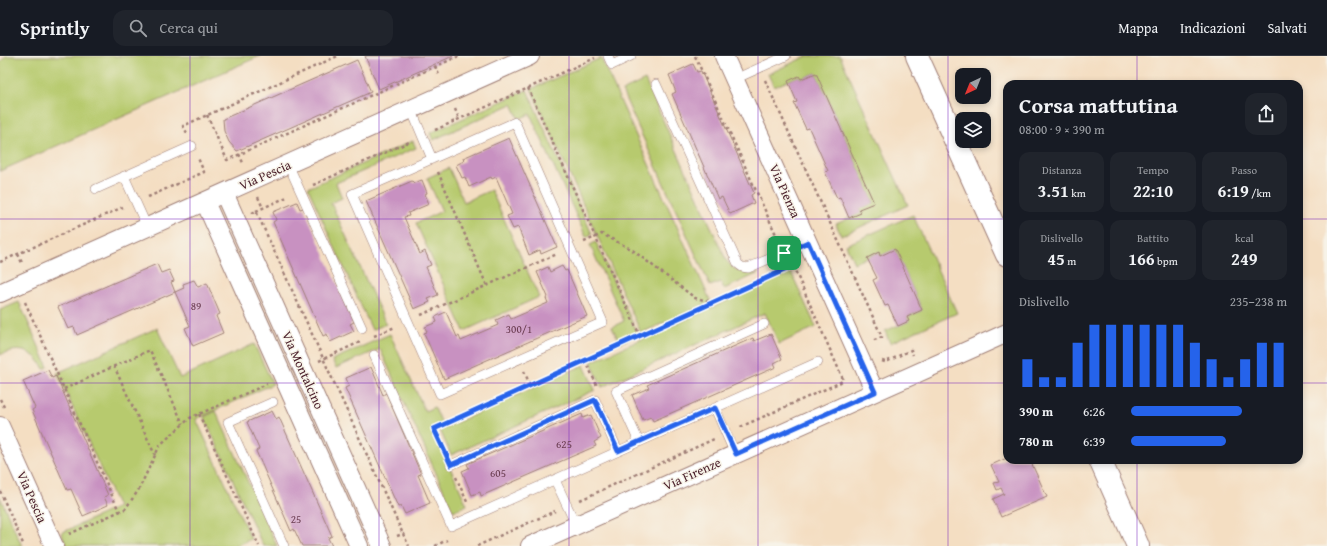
<!DOCTYPE html>
<html lang="it">
<head>
<meta charset="utf-8">
<style>
  :root { --surface:#171b24; --page:#20242c; --text:#f1f3f6; --muted:#9ea1a6; --line:#363941; --accent:#2563eb }
  body { margin:0; font-family:"Gentium Book Plus",serif; background:var(--page); color:var(--text); height:100vh; display:flex; flex-direction:column; font-size:15px; white-space:nowrap }
  * { box-sizing:border-box; margin:0 }
  p { font-size:13px; color:var(--muted) }
  .icon { flex:none; width:22px; height:22px; fill:none; stroke:currentColor; stroke-width:2; stroke-linecap:round; stroke-linejoin:round }
  .map { position:relative; flex:1; overflow:hidden }
  .sheet { position:absolute; left:1003px; top:24px; width:300px; height:384px; display:flex; flex-direction:column; background:var(--surface); border-radius:12px; box-shadow:0 2px 6px #0003 }
  .sheet>* { flex:none }
  .needle { width:26px; rotate:223deg }
  .tools { position:absolute; left:955px; top:12px; display:grid; gap:8px }
  .tools a { display:grid; place-items:center; width:36px; height:36px; border-radius:8px; background:var(--surface); box-shadow:0 2px 6px #0003; font-size:20px }
  .pin { position:absolute; display:grid; place-items:center; width:34px; height:34px; color:#fff; margin:-17px; border-radius:8px; box-shadow:0 2px 6px #0006 }
  .round { display:grid; place-items:center; flex:none; width:42px; height:42px; border-radius:12px; background:var(--page) }
  .headline { display:flex; align-items:center; justify-content:space-between; height:68px; padding:0 16px }
  h1 { font-size:22px; font-weight:800; line-height:30px }
  .stats { display:grid; grid-template-columns:repeat(3,1fr); gap:6px; height:68px; padding:4px 16px }
  .stats div { display:grid; align-content:center; border-radius:10px; background:var(--page); text-align:center }
  .stats b { font-size:17px; font-weight:800 }
  .stats small { font-size:11px; font-weight:400 }
  .stats p { font-size:11px }
  .chart { height:112px; padding:8px 16px }
  .chart p { display:flex; justify-content:space-between }
  .chart svg { width:100%; height:72px; margin-top:4px; stroke:var(--accent); stroke-width:6 }
  ul { padding:0 16px; list-style:none; font-size:13px }
  li { display:grid; grid-template-columns:64px 48px 1fr; align-items:center; height:30px }
  li i { height:10px; border-radius:5px; background:var(--accent) }
  header { display:flex; align-items:center; gap:24px; box-sizing:border-box; height:56px; padding:0 20px; background:var(--surface); border-bottom:1px solid var(--line) }
  header strong { font-size:19px }
  nav { display:flex; gap:22px; margin-inline-start:auto; font-size:14px }
  .search { width:280px; height:36px; background:var(--page); display:flex; align-items:center; gap:10px; box-sizing:border-box; padding:0 14px; border-radius:12px; color:var(--muted); font-size:15px }
  .map>svg:first-child { display:block }
</style>
</head>
<body>
<header>
<strong>Sprintly</strong>
<div class="search"><svg class="icon" aria-label="search" viewBox="0 0 24 24"><circle cx="10" cy="10" r="6"/><path d="M15 15l6 6"/></svg>Cerca qui</div>
<nav><a>Mappa</a><a>Indicazioni</a><a>Salvati</a></nav>
</header>
<div class="map">
<svg width="1327" height="490" viewBox="0 0 1327 490">
  <rect width="100%" height="100%" fill="#f7f3e8"/>
  <filter id="ink" filterUnits="userSpaceOnUse"><feTurbulence type="fractalNoise" baseFrequency=".025" numOctaves="2"/><feDisplacementMap in="SourceGraphic" scale="8" xChannelSelector="R" yChannelSelector="G"/><feConvolveMatrix kernelMatrix="1 2 1 2 8 2 1 2 1" color-interpolation-filters="sRGB"/></filter>
  <filter id="wash" filterUnits="userSpaceOnUse"><feTurbulence type="fractalNoise" baseFrequency=".012" numOctaves="4" result="noise"/><feDisplacementMap in="SourceGraphic" scale="16" xChannelSelector="R" yChannelSelector="G"/><feGaussianBlur stdDeviation="0.9" result="paint"/><feColorMatrix in="noise" values="0 0 0 0 0 0 0 0 0 0 0 0 0 0 0 0 0 1.4 0 .05"/><feComposite in="paint" operator="in"/></filter>
  <g filter="url(#wash)">
    <rect width="100%" height="100%" fill="#f4dec2"/>
    <path fill="#b7ca6e" stroke="#80744c" d="M6,0H260L0,115V6Z
      M807,0H840L908,149L841,180L836,168L861,157L859,153L874,147L816,17L801,23L799,20L774,31L768,18Z
      M601,2L711,246L641,277L531,33Z
      M645,24L726,204C735,216 745,219 759,217L724,233L721,226L710,230L622,35Z
      M527,34L592,178L586,181L530,58L519,63L512,48L433,84L430,77Z
      M413,85L416,92L336,127L342,142L331,147L386,268L372,274L308,132Z
      M449,112L464,146L491,134L539,241L464,275L416,167L442,155L427,122Z
      M913,159L957,257L890,287L885,275L909,265L907,261L922,254L895,194L880,200L879,196L854,207L846,189Z
      M596,186L638,279L620,287L612,271L624,265L590,189Z
      M791,216L816,271L779,288L765,257L602,331L591,306Z
      M19,246L48,311L44,313C34,294 19,290 0,299V254Z
      M157,272L180,322L254,288L273,328L196,363L251,483L236,490H67L61,477L118,451L57,317Z
      M390,278L425,355L434,351L442,367L432,372L467,449L453,455L380,293L336,312L332,304Z
      M584,309L595,334L451,399L440,374Z
      M216,355L277,490H263L204,361Z
      M0,441L22,490H0Z"/>
    <g id="blocks">
      <path fill="#c891c1" d="M365,0H453L379,33Z
        M357,4L371,36L237,95L229,86L224,75L223,63Z
        M693,8L697,16L701,15L754,137L751,139L754,147L730,158L722,141L718,143L672,38L676,36L669,19Z
        M816,17L874,147L859,153L861,157L849,162L840,141L837,142L825,116L828,115L809,72L806,73L794,47L797,46L788,25L799,20L801,23Z
        M509,82L557,191L541,198L540,194L529,199L518,171L513,173L507,160L512,158L496,121L492,123L491,121L469,131L465,121L462,122L456,109L464,105L463,102Z
        M422,124L427,137L425,138L429,148L408,157L409,160L404,161L420,198L425,195L431,209L426,211L438,239L428,243L430,246L414,253L366,145L412,125L414,127Z
        M297,146L300,153L304,152L354,266L350,268L354,275L330,286L327,278L323,280L273,166L276,164L273,156Z
        M895,193L922,254L907,261L909,265L898,270L888,249L885,250L873,224L877,222L867,202L879,196L880,200Z
        M157,208L161,217L169,214L174,225L171,226L175,236L77,279L74,271L68,273L58,251Z
        M562,210L565,215L567,214L587,260L444,323L424,277L427,276L425,271L437,266L435,261L446,256L457,281L459,280L461,285L498,269L496,264L509,258L511,263L548,247L546,242L548,241L537,216L548,211L550,216Z
        M194,224L198,231L207,227L220,258L216,260L223,277L193,290L185,272L190,270L175,236L184,232L183,228Z
        M771,278L782,303L774,307L776,311L653,365L651,361L643,364L632,339L649,332L647,329L753,282L754,285Z
        M371,311L383,339L386,337L421,418L418,419L430,447L405,458L401,450L398,451L345,332L349,330L346,322Z
        M48,314L52,322L56,320L108,439L104,441L108,449L83,460L71,433L67,434L32,354L35,352L23,325Z
        M272,355L276,363L279,361L332,480L328,482L332,490H302L294,473L291,475L256,395L259,393L247,366Z
        M582,358L583,362L591,359L601,382L594,386L596,390L481,440L480,436L472,439L462,415L469,412L467,408Z
        M1007,402V404H1030L1047,441L1001,461L993,443L1004,438L1001,432L997,434L994,427L999,426L991,409Z"/>
    </g>
  </g>
  <g filter="url(#ink)">
    <use href="#blocks" fill-opacity="0" stroke="#9f7e76" stroke-width="1"/>
    <g fill="none" stroke-linecap="round" stroke-linejoin="round">
      <g stroke="#9f7e76" stroke-width="10">
        <path id="service" d="M608,0L612,9L631,0
          M735,23L786,0
          M656,28L738,208L742,211L748,212L808,186
          M411,53L432,103L515,66L603,266L440,338L352,138L432,103
          M288,108L362,272
          M124,120L147,171
          M96,133L192,90
          M374,299L451,470L818,306
          M273,346L228,366L284,490
          M715,352L735,398
          M639,386L616,335L764,268
          M451,409L595,344L618,395
          M555,424L576,469"/>
      </g>
      <g stroke="#9f7e76" stroke-width="20">
        <path id="minor" d="M724,0L875,336
          M224,137L382,490
          M205,146L359,490
          M0,237L530,0
          M0,370L54,490
          M530,490L1007,277"/>
      </g>
      <g stroke="#9f7e76" stroke-width="24">
        <path id="tertiary" d="M917,0L1007,199
          M1100,404L1138,490"/>
      </g>
      <path stroke="#9f7e76" stroke-width="2.5" stroke-dasharray="3 3" stroke-linecap="butt" d="M695,0L778,183
        M435,10L440,21
        M765,24L882,281L872,285
        M528,32L640,280
        M455,53L459,63
        M207,59L227,104L459,0
        M435,74L595,2
        M187,77L183,70L338,0
        M239,98L244,109
        M438,116L487,230
        M313,129L409,86
        M148,141L204,116L198,102
        M258,141L263,152
        M256,155L287,141
        M252,157L256,155L403,478
        M584,186L602,178L631,193L695,242L713,246
        M18,198L22,207
        M0,206L123,151
        M25,246L119,455
        M421,259L557,198
        M374,280L395,271
        M319,305L360,286
        M586,305L793,210L843,323L842,325L839,327L738,372
        M882,305L885,306L888,305L911,294L913,299
        M114,310L155,399
        M524,315L530,329
        M64,333L150,294L183,368
        M0,343L5,353
        M199,358L259,490
        M445,397L434,373L586,305L597,330
        M456,421L468,448
        M0,435L24,490
        M580,444L714,383
        M69,478L125,453L138,435L160,389L190,362L267,328
        M397,480L403,478L409,490
        M435,490L447,484
        M477,490L555,455"/>
      <use href="#service" stroke="#fff" stroke-width="9"/>
      <use href="#minor" stroke="#fff" stroke-width="18"/>
      <use href="#tertiary" stroke="#fff" stroke-width="22"/>
    </g>
  </g>
  <g fill="none" stroke-linecap="round" stroke-linejoin="round" filter="url(#ink)">
    <g stroke="#fff" stroke-width="8">
      <path id="route" d="M808,186L875,336L736,398L715,352L618,395L595,344L451,409L434,373L791,211L784,197Z"/>
    </g>
    <use href="#route" stroke="#2563eb" stroke-width="5"/>
  </g>
  <path fill="none" stroke="#7b2cbf" stroke-width="1" stroke-opacity="0.55" d="M190,0V490M379,0V490M569,0V490M758,0V490M948,0V490M1137,0V28M0,163H1007M1299,163H1327M0,327H1007M1299,327H1327M1137,404V490"/>
  <g text-anchor="middle" dominant-baseline="central" stroke-width="3" stroke-linejoin="round" paint-order="stroke">
    <g font-size="11" fill="#6a3c50">
      <text x="196" y="250">89</text>
      <text x="519" y="273">300/1</text>
      <text x="564" y="388">625</text>
      <text x="498" y="417">605</text>
      <text x="296" y="463">25</text>
    </g>
    <g font-size="13" fill="#4a1f2b" stroke="#f7f3e8">
      <text transform="translate(265 119) rotate(-24)">Via Pescia</text>
      <text transform="translate(785 135) rotate(66)">Via Pienza</text>
      <text transform="translate(303 314) rotate(66)">Via Montalcino</text>
      <text transform="translate(692 418) rotate(-24)">Via Firenze</text>
      <text transform="translate(32 441) rotate(66)">Via Pescia</text>
    </g>
  </g>
</svg>
<div class="tools">
<a><svg class="needle" viewBox="-14 -14 28 28"><path d="M0-13l5 13h-10z" fill="#e53935"/><path d="M0 13l5-13h-10z" fill="#9ea1a6"/></svg></a>
<a><svg class="icon" aria-label="layers" viewBox="0 0 24 24"><path d="M12 4l9 5-9 5-9-5zM3 14l9 5 9-5"/></svg></a>
</div>
<div class="pin" style="left:784px;top:197px;background:#1e9e55"><svg class="icon" aria-label="arrive" viewBox="0 0 24 24"><path d="M6 21V4h12l-3 4 3 4H6"/></svg></div>
<section class="sheet">
<div class="headline"><div><h1>Corsa mattutina</h1><p>08:00 · 9 × 390 m</p></div><a class="round"><svg class="icon" aria-label="share" viewBox="0 0 24 24"><path d="M12 15V3M7 8l5-5 5 5M5 13v7h14v-7"/></svg></a></div>
<div class="stats">
<div><p>Distanza</p><b>3.51<small> km</small></b></div>
<div><p>Tempo</p><b>22:10</b></div>
<div><p>Passo</p><b>6:19<small> /km</small></b></div>
</div>
<div class="stats">
<div><p>Dislivello</p><b>45<small> m</small></b></div>
<div><p>Battito</p><b>166<small> bpm</small></b></div>
<div><p>kcal</p><b>249</b></div>
</div>
<div class="chart"><p><span>Dislivello</span>235–238 m</p>
<svg viewBox="0 0 160 44" preserveAspectRatio="none"><path d="M5 44V27M15 44V38M25 44V38M35 44V17M45 44V6M55 44V6M65 44V6M75 44V6M85 44V6M95 44V6M105 44V17M115 44V27M125 44V38M135 44V27M145 44V17M155 44V17"/></svg>
</div>
<ul>
<li><b>390 m</b>6:26<i style="width:71%"></i></li>
<li><b>780 m</b>6:39<i style="width:61%"></i></li>
</ul>
</section>
</div>
</body>
</html>
